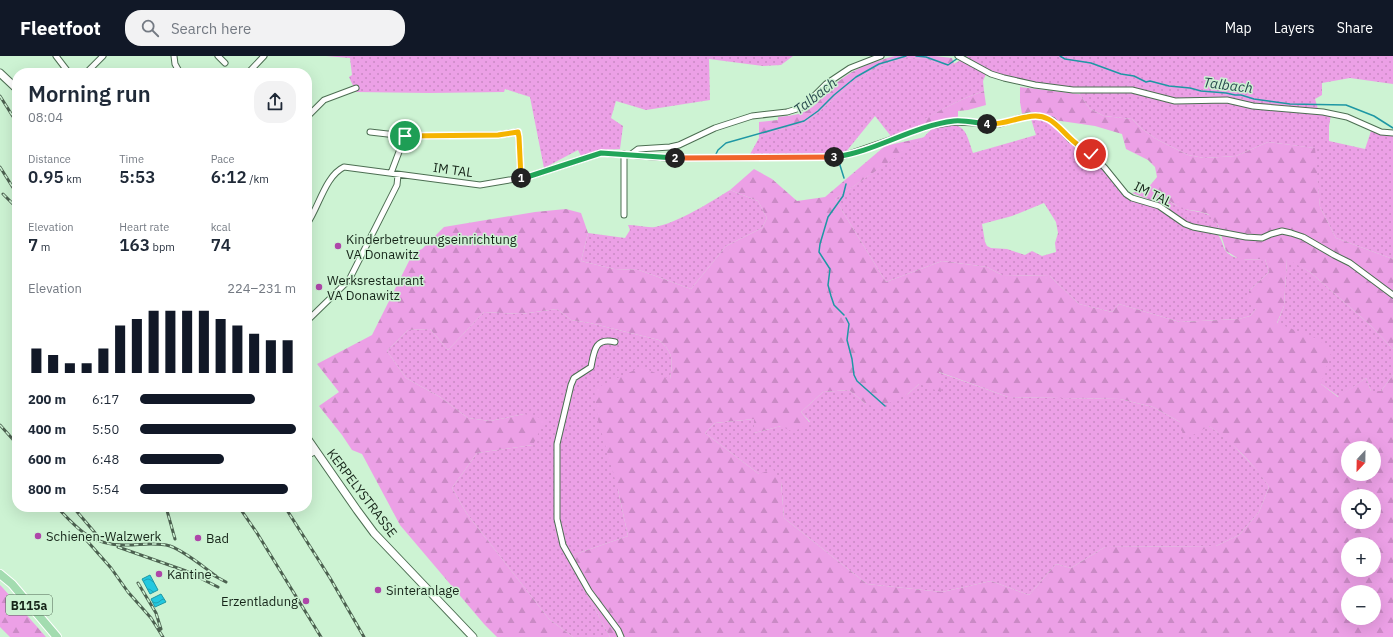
<!DOCTYPE html>
<html lang="en">
<head>
<meta charset="utf-8">
<style>
  :root { --surface:#fff; --page:#f2f2f3; --text:#1f2937; --muted:#747a83; --accent:#111827 }
  body { margin:0; font-family:"IBM Plex Sans",sans-serif; background:var(--page); color:var(--text); height:100vh; display:flex; flex-direction:column; font-size:15px; white-space:nowrap }
  * { box-sizing:border-box; margin:0 }
  p { font-size:13px; color:var(--muted) }
  .icon { flex:none; width:22px; height:22px; fill:none; stroke:currentColor; stroke-width:2; stroke-linecap:round; stroke-linejoin:round }
  .map { position:relative; flex:1; overflow:hidden }
  .sheet { position:absolute; left:12px; top:12px; width:300px; height:444px; display:flex; flex-direction:column; background:var(--surface); border-radius:16px; box-shadow:0 4px 16px #0002 }
  .sheet>* { flex:none }
  .needle { width:26px; rotate:202deg }
  .buttons { position:absolute; left:1341px; top:385px; display:grid; gap:8px }
  .buttons a { display:grid; place-items:center; width:40px; height:40px; border-radius:50%; background:var(--surface); box-shadow:0 4px 16px #0002; font-size:20px }
  .pin { position:absolute; display:grid; place-items:center; width:34px; height:34px; color:#fff; margin:-17px; border:2px solid #fff; border-radius:50%; box-shadow:0 1px 4px #0007 }
  .km { position:absolute; width:20px; height:20px; margin:-10px; border-radius:50%; background:#222; color:#fff; font-size:11px; line-height:20px; text-align:center }
  .round { display:grid; place-items:center; flex:none; width:42px; height:42px; border-radius:16px; background:var(--page) }
  .head { display:flex; align-items:center; justify-content:space-between; height:68px; padding:0 16px }
  h1 { font-size:22px; font-weight:600; line-height:30px }
  .stats { display:grid; grid-template-columns:repeat(3,1fr); gap:6px; height:68px; padding:4px 16px }
  .stats div { display:grid; align-content:center }
  .stats b { font-size:17px; font-weight:600 }
  .stats small { font-size:11px; font-weight:400 }
  .stats p { font-size:11px }
  .chart { height:112px; padding:8px 16px }
  .chart p { display:flex; justify-content:space-between }
  .chart svg { width:100%; height:72px; margin-top:4px; stroke:var(--accent); stroke-width:6 }
  ul { padding:0 16px; list-style:none; font-size:13px }
  li { display:grid; grid-template-columns:64px 48px 1fr; align-items:center; height:30px }
  li i { height:10px; border-radius:5px; background:var(--accent) }
  header { display:flex; align-items:center; gap:24px; box-sizing:border-box; height:56px; padding:0 20px; background:var(--accent); color:#fff }
  header strong { font-size:19px }
  nav { display:flex; gap:22px; margin-inline-start:auto; font-size:14px }
  .search { width:280px; height:36px; background:var(--page); display:flex; align-items:center; gap:10px; box-sizing:border-box; padding:0 14px; border-radius:16px; color:var(--muted); font-size:15px }
  .map>svg:first-child { display:block }
</style>
</head>
<body>
<header>
<strong>Fleetfoot</strong>
<div class="search"><svg class="icon" aria-label="search" viewBox="0 0 24 24"><circle cx="10" cy="10" r="6"/><path d="M15 15l6 6"/></svg>Search here</div>
<nav><a>Map</a><a>Layers</a><a>Share</a></nav>
</header>
<div class="map">
<svg width="1393" height="581" viewBox="0 0 1393 581">
  <defs>
    <pattern id="grass-dots" width="8" height="8" patternUnits="userSpaceOnUse"><rect width="8" height="8" fill="#eca0e6"/><path d="M2 2h.1M6 6h.1" fill="none" stroke="#ca8ac5" stroke-width="1.8" stroke-linecap="round"/></pattern>
    <pattern id="forest-firs" width="22" height="20" patternUnits="userSpaceOnUse"><rect width="22" height="20" fill="#eca0e6"/><path d="M5 1l3.5 6h-7zM16 11l3.5 6h-7z" fill="#ca8ac5"/></pattern>
    <pattern id="water-waves" width="16" height="10" patternUnits="userSpaceOnUse"><rect width="16" height="10" fill="#22c8df"/><path d="M0 5q4-4 8 0t8 0" fill="none" stroke="#1da2b4"/></pattern>
  </defs>
  <rect width="100%" height="100%" fill="#cdf3d3"/>
  <path fill="url(#grass-dots)" fill-rule="evenodd" d="M326,0H793L781,9L763,10L709,3L710,44L646,54L616,45L611,62L623,70L620,93L600,94L581,100L578,94L544,112L530,41L505,33L504,36L429,37L356,36L349,21L352,19L350,2Z
    M966,0H1393V28L1350,22L1322,27V39L1315,43L1318,53C1297,52 1275,51 1254,48C1242,47 1231,42 1219,42C1206,42 1192,44 1179,43C1163,42 1148,34 1132,33C1117,32 1102,33 1086,33C1050,31 994,25 966,0Z
    M912,2L927,3L946,12L961,4L986,18L983,25L984,35C960,43 940,54 919,67L918,72L900,77L888,83L890,79L875,60L845,97L832,99L749,100L759,82L774,75L801,69L814,60L849,30L871,15L892,5Z
    M1120,36L1137,37L1167,45L1181,47L1221,45L1331,59L1329,70V85L1365,93L1371,75L1386,79H1393V203L1336,182L1320,151L1314,92L1268,86L1236,100L1204,102L1188,99L1158,84L1142,73L1132,63L1104,60L1090,53L1079,38L1081,37Z
    M1039,62L1049,65L1065,82L1095,103L1120,136L1136,146L1155,150L1172,162L1216,177C1222,182 1222,188 1225,194C1233,206 1253,203 1265,203L1269,216L1249,235L1256,253L1250,260L1239,263L1180,266L1119,248L1112,256L1079,248L1050,220L1002,219L987,211L942,205L886,226L835,143L924,81C931,73 933,72 943,70C966,65 967,80 973,97L1036,79L1031,63ZM1044,147L1056,166L1058,177L1055,187L1056,196L1042,200L1032,195L1025,199L1007,193L991,192L987,190L985,186L982,168L1012,160Z
    M730,134L758,145L767,162L762,172L726,190L691,233L639,214L614,213L581,205L588,177L625,182L630,174L628,169C636,169 647,172 655,171C677,167 711,146 730,134Z
    M1165,142C1170,145 1176,150 1182,152C1196,158 1213,152 1219,173C1209,172 1197,172 1188,167C1175,161 1167,148 1153,145Z
    M1287,202L1310,216L1369,268L1393,293V319L1381,335H1371L1366,322L1339,341L1321,328L1277,268L1284,250Z
    M557,253L571,264L590,267L659,284C674,297 673,305 670,323L618,434L628,480L567,501L610,581H573L549,563L467,458L452,432L477,397L533,389L524,358L490,365L468,362L440,341L406,322L387,295L408,274L430,273L448,294L484,256L521,258Z
    M938,316L1008,341L1120,343L1153,351L1180,366L1209,370L1227,383L1260,417L1269,431L1259,456L1239,479L1216,490L1105,491L1071,512L1056,508L1029,539L991,525L942,536L867,528L784,462L781,426L759,418L705,377L715,367L754,363V377L781,370L810,366L801,356L823,336L849,334L866,348L908,338L919,328Z"/>
  <path fill="url(#forest-firs)" fill-rule="evenodd" d="M895,0H934L952,2L954,8L946,12L927,3L912,2L892,5L871,15L849,30L814,60L801,69L774,75L759,82V66L778,64V61C787,60 800,59 808,54C820,47 828,33 839,25C853,13 878,4 895,0Z
    M1020,31L1079,38L1090,53L1104,60L1132,63L1142,73L1158,84L1188,99L1204,102L1236,100L1268,86L1315,92L1320,151L1336,182L1393,203V293L1369,268L1310,216L1287,203L1284,250L1277,267L1315,282L1332,294L1321,328L1338,341L1366,322L1371,335H1381L1393,319V581H610L567,501L628,480L618,434L598,364L594,333L641,311L670,323C673,305 674,297 659,284L590,267L571,264L557,253L521,258L484,256L448,294L430,273L408,274L387,295L406,322L440,341L468,362L490,365L524,358L545,363L533,389L477,397L452,432L467,458L549,563L573,581H497L484,568L400,469L362,398L352,394L342,379L319,350L339,336L317,308L372,279L413,197L422,193L444,171L535,156L566,153L581,157L588,177L581,205L614,213L639,214L691,233L726,190L762,172L767,162L758,145L730,134L754,113L772,123L797,145L825,141L885,90L925,81L835,143L886,226L942,205L987,211L1002,219L1050,220L1079,248L1112,256L1119,248L1180,266L1239,263L1250,260L1256,253L1249,246V235L1269,216L1265,203H1239L1226,195L1218,169L1208,158L1197,155L1182,153L1165,142L1153,145L1132,137L1147,133L1157,121L1155,111L1148,104L1126,93L1122,78L1095,70L1054,64C1046,56 1032,54 1022,58L1020,46ZM939,316L1008,341L1120,343L1153,351L1180,366L1184,384L1209,370C1232,387 1254,407 1269,431L1259,456L1239,479L1216,490L1105,491L1071,512L1056,508L1029,539L991,525L942,536L867,528L784,462L781,426L773,413L759,418L705,377L715,367L754,363V377L781,370L793,376L810,367L801,356L823,336L849,334L866,348L879,352L908,338L919,328L941,336ZM1348,392H1374V418H1348ZM1348,440H1374V466H1348ZM1348,488H1374V514H1348ZM1348,536H1374V562H1348Z
    M984,35L986,49L968,54L958,55V62L950,63L918,72V67C940,54 960,43 984,35Z
    M0,529L2,531L46,581H10L0,571Z"/>
  <path fill="url(#water-waves)" stroke="#1e97a4" d="M150,519L158,534L150,538L142,523Z
    M161,538L166,546L155,551L151,543Z"/>
  <g fill="none" stroke-linecap="round" stroke-linejoin="round">
    <path stroke="#1e97a4" stroke-width="1.5" d="M916,0L926,1L948,9L958,2
      M1060,0L1065,3L1091,7L1121,18L1134,20L1146,26L1150,25L1169,30L1190,32L1201,35L1226,37L1235,39H1241L1254,43L1290,48L1346,49L1374,60L1393,72
      M715,100L718,94L726,87L804,65L818,55L834,39L856,21L879,8L906,0
      M839,106L844,122
      M844,259L834,249L831,240L828,229L830,213L819,196L820,188L828,161L843,140L846,128
      M846,262L849,268L847,284L852,303L854,319L857,325L885,350"/>
    <g stroke="#4c6e52" stroke-width="7">
      <path id="street" d="M56,0L69,17
        M174,0L175,8L180,17
        M218,0L225,7
        M958,0L991,18L1004,22L1035,29L1073,34H1132L1175,45L1227,44L1253,50L1323,56L1347,61L1381,76L1393,77
        M86,17L103,0
        M248,17L264,0
        M307,61L324,44L356,32
        M370,76L405,80
        M630,99L638,93L670,91L679,89L715,72L752,60L787,56L800,52L807,47L826,28L850,12L881,0
        M391,117L405,80L498,79L517,76L519,81L521,122
        M624,159V98
        M307,168C319,151 325,120 344,111L480,129L527,121L601,97L667,102L831,101L843,100L930,70L953,66L1000,68L1027,60H1038L1052,64L1071,84L1091,98L1105,112L1126,138L1132,142L1159,150L1185,168L1193,171L1246,181L1262,182L1271,178L1282,175L1291,177L1303,181L1334,199L1350,207L1393,239
        M307,265L349,224L397,129L398,119
        M615,286C595,281 594,295 591,311L574,322L571,329L557,388V463L563,489L589,535L618,574L621,581
        M307,400L316,395"/>
    </g>
    <g stroke="#4c6e52" stroke-width="9">
      <path id="secondary" d="M0,17L17,33
        M307,382L357,454L374,477L473,581"/>
    </g>
    <g stroke="#fff" stroke-width="10">
      <path id="primary" d="M0,518L12,528L57,581"/>
    </g>
    <use href="#street" stroke="#fff" stroke-width="5"/>
    <use href="#secondary" stroke="#fff" stroke-width="7"/>
    <use href="#primary" stroke="#a3dcb0" stroke-width="8"/>
    <g stroke="#4c6150" stroke-width="3">
      <path id="rail" d="M0,40L17,67
        M0,111L17,138
        M3,138L17,152
        M0,369L17,388
        M57,451C78,474 93,490 127,489C141,489 155,486 170,490C186,496 202,510 216,520
        M73,451L96,478
        M166,451L175,483
        M239,451L257,477L321,581
        M285,451L330,522L364,581
        M81,478L111,512L128,536L151,562L163,581
        M118,491L186,515L218,531
        M211,518L226,526
        M138,527L156,557L161,573"/>
    </g>
    <use href="#rail" stroke="#cdf3d3" stroke-width="1.5" stroke-dasharray="4.5" stroke-linecap="butt"/>
  </g>
  <g fill="none" stroke-linecap="round" stroke-linejoin="round">
    <g stroke="#fff" stroke-width="8">
      <path id="split-1" d="M405,80L498,79L518,76L519,81L521,122"/>
    </g>
    <g stroke="#fff" stroke-width="8">
      <path id="split-2" d="M521,122L527,121L601,97L675,102"/>
    </g>
    <g stroke="#fff" stroke-width="8">
      <path id="split-3" d="M675,102L834,101"/>
    </g>
    <g stroke="#fff" stroke-width="8">
      <path id="split-4" d="M834,101C875,96 912,70 954,65C965,64 976,67 987,68"/>
    </g>
    <g stroke="#fff" stroke-width="8">
      <path id="split-5" d="M987,68C1002,69 1013,63 1027,61C1049,56 1057,70 1071,83C1077,89 1084,93 1091,98"/>
    </g>
    <use href="#split-1" stroke="#f5b400" stroke-width="5"/>
    <use href="#split-2" stroke="#22a559" stroke-width="5"/>
    <use href="#split-3" stroke="#f0652b" stroke-width="5"/>
    <use href="#split-4" stroke="#22a559" stroke-width="5"/>
    <use href="#split-5" stroke="#f5b400" stroke-width="5"/>
  </g>
  <g fill="#ae46a9" stroke="#cdf3d3" stroke-width="1.5">
    <circle cx="338" cy="190" r="4"/>
    <circle cx="319" cy="231" r="4"/>
    <circle cx="38" cy="480" r="4"/>
    <circle cx="198" cy="482" r="4"/>
    <circle cx="159" cy="518" r="4"/>
    <circle cx="378" cy="534" r="4"/>
    <circle cx="306" cy="545" r="4"/>
  </g>
  <g text-anchor="middle" dominant-baseline="central" stroke-width="3" stroke-linejoin="round" paint-order="stroke">
    <rect fill="#cdf3d3" stroke="#4d6351" stroke-width="1" x="6" y="539" width="46" height="20" rx="3"/>
    <g font-size="12" font-weight="bold" fill="#162519">
      <text x="29" y="549">B115a</text>
    </g>
    <g font-size="13" fill="#162519" stroke="#cdf3d3">
      <text transform="translate(453 114) rotate(8)">IM TAL</text>
      <text transform="translate(1153 138) rotate(26)">IM TAL</text>
      <text transform="translate(362 437) rotate(53)">KERPELYSTRASSE</text>
    </g>
    <g font-size="13" fill="#162519" stroke="#cdf3d3" text-anchor="start">
      <text x="346" y="183">Kinderbetreuungseinrichtung<tspan x="346" dy="15">VA Donawitz</tspan></text>
      <text x="327" y="224">Werksrestaurant<tspan x="327" dy="15">VA Donawitz</tspan></text>
      <text x="46" y="480">Schienen-Walzwerk</text>
      <text x="206" y="482">Bad</text>
      <text x="167" y="518">Kantine</text>
      <text x="386" y="534">Sinteranlage</text>
      <text x="298" y="545" text-anchor="end">Erzentladung</text>
    </g>
    <g font-size="14" font-style="italic" fill="#2b4a50" stroke="#cdf3d3">
      <text transform="translate(1228 29) rotate(7)">Talbach</text>
      <text transform="translate(815 40) rotate(-38)">Talbach</text>
    </g>
  </g>
</svg>
<div class="buttons">
<a><svg class="needle" viewBox="-14 -14 28 28"><path d="M0-13l5 13h-10z" fill="#e53935"/><path d="M0 13l5-13h-10z" fill="#747a83"/></svg></a>
<a><svg class="icon" aria-label="locate" viewBox="0 0 24 24"><circle cx="12" cy="12" r="6"/><path d="M12 2v4M12 18v4M2 12h4M18 12h4"/></svg></a>
<a>+</a>
<a>−</a>
</div>
<div class="pin" style="left:405px;top:80px;background:#1e9e55"><svg class="icon" aria-label="arrive" viewBox="0 0 24 24"><path d="M6 21V4h12l-3 4 3 4H6"/></svg></div>
<div class="pin" style="left:1091px;top:98px;background:#d93025"><svg class="icon" aria-label="check" viewBox="0 0 24 24"><path d="M5 12l5 5 9-10"/></svg></div>
<b class="km" style="left:521px;top:122px">1</b>
<b class="km" style="left:675px;top:102px">2</b>
<b class="km" style="left:834px;top:101px">3</b>
<b class="km" style="left:987px;top:68px">4</b>
<section class="sheet">
<div class="head"><div><h1>Morning run</h1><p>08:04</p></div><a class="round"><svg class="icon" aria-label="share" viewBox="0 0 24 24"><path d="M12 15V3M7 8l5-5 5 5M5 13v7h14v-7"/></svg></a></div>
<div class="stats">
<div><p>Distance</p><b>0.95<small> km</small></b></div>
<div><p>Time</p><b>5:53</b></div>
<div><p>Pace</p><b>6:12<small> /km</small></b></div>
</div>
<div class="stats">
<div><p>Elevation</p><b>7<small> m</small></b></div>
<div><p>Heart rate</p><b>163<small> bpm</small></b></div>
<div><p>kcal</p><b>74</b></div>
</div>
<div class="chart"><p><span>Elevation</span>224–231 m</p>
<svg viewBox="0 0 160 44" preserveAspectRatio="none"><path d="M5 44V29M15 44V33M25 44V38M35 44V38M45 44V29M55 44V15M65 44V11M75 44V6M85 44V6M95 44V6M105 44V6M115 44V11M125 44V15M135 44V20M145 44V24M155 44V24"/></svg>
</div>
<ul>
<li><b>200 m</b>6:17<i style="width:74%"></i></li>
<li><b>400 m</b>5:50<i style="width:100%"></i></li>
<li><b>600 m</b>6:48<i style="width:54%"></i></li>
<li><b>800 m</b>5:54<i style="width:95%"></i></li>
</ul>
</section>
</div>
</body>
</html>
